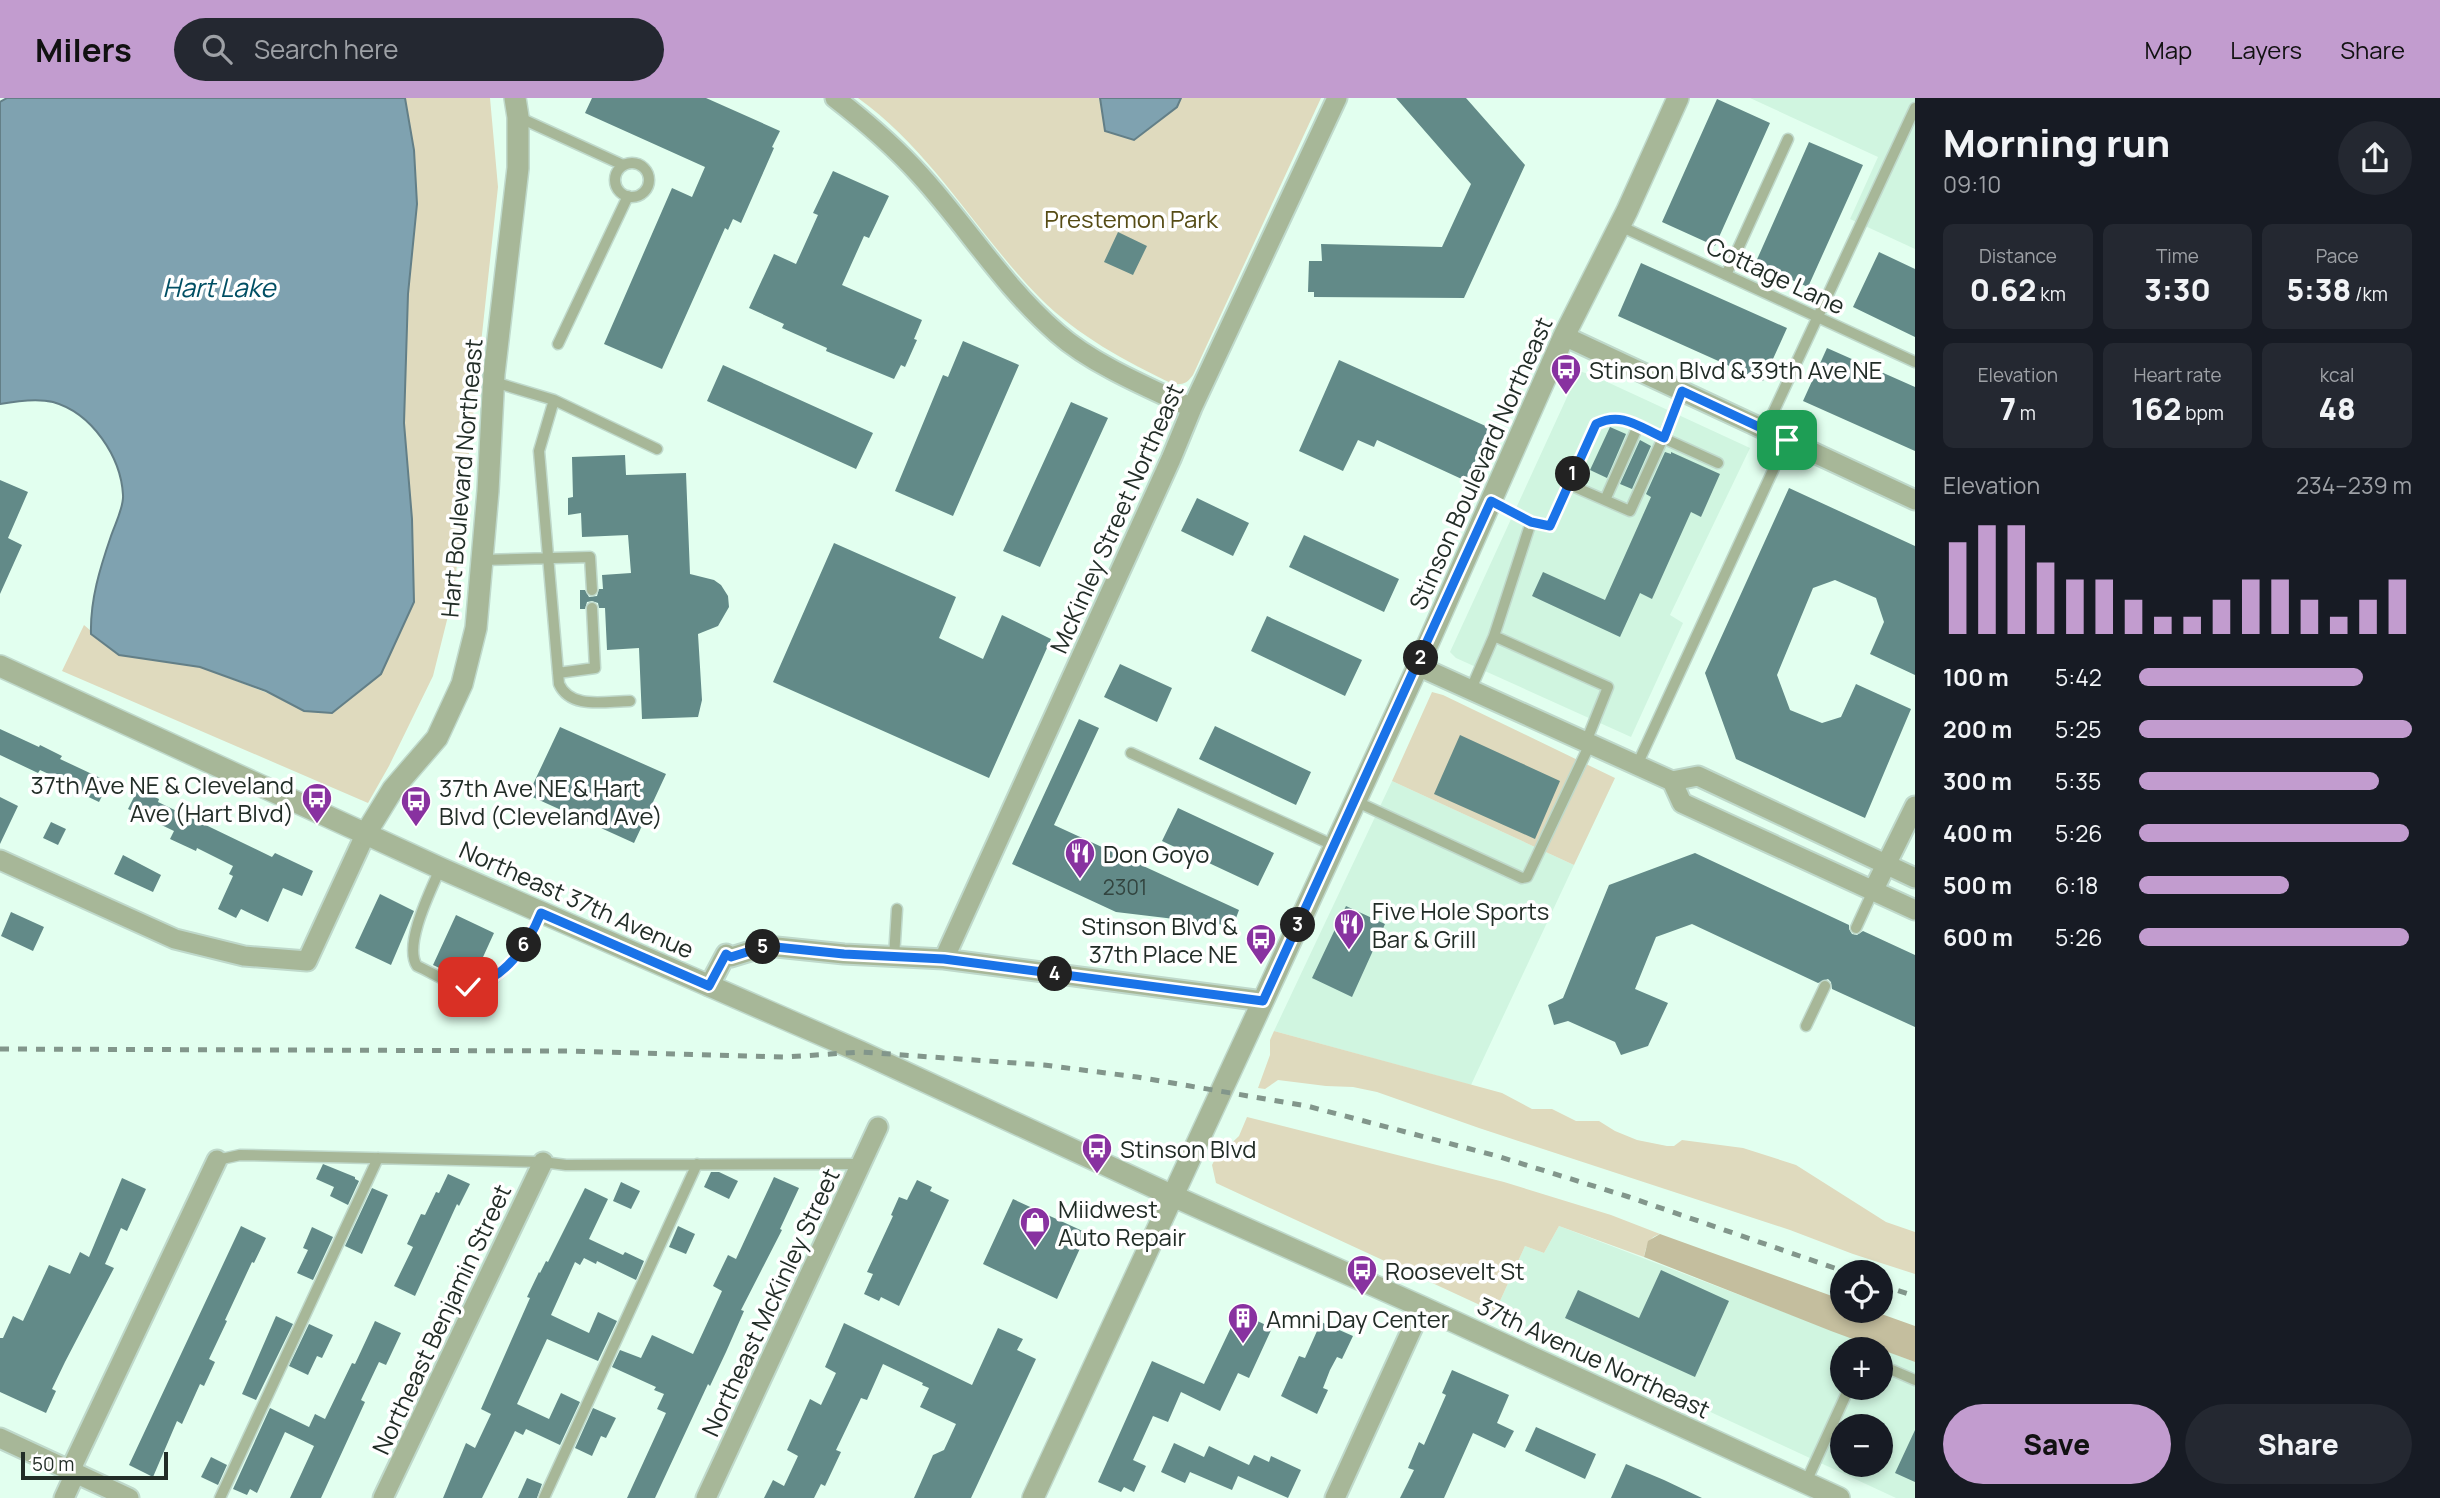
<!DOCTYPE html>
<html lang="en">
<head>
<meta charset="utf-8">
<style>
  :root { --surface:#171b24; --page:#242831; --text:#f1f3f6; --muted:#9ea1a6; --accent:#c29ccf }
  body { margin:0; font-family:Manrope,sans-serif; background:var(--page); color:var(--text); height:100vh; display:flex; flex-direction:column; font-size:26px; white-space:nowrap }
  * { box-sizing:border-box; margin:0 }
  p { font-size:23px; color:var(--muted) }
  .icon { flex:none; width:38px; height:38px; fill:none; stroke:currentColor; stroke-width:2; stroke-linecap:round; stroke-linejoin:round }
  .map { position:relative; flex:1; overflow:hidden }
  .side { display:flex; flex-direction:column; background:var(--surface); width:525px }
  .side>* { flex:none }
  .controls { position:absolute; left:1830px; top:1162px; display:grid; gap:14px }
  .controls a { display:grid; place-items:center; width:63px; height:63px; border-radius:50%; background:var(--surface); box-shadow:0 4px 10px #0003; font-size:35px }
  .scale { position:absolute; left:21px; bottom:18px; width:147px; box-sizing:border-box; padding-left:7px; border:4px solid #222d27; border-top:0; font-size:19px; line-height:24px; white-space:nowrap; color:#222d27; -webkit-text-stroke:5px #fff; paint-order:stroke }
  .pin { position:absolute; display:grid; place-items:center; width:60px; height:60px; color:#fff; margin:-30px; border-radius:14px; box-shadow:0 4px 10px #0006 }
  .km { position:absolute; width:35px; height:35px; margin:-18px; border-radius:50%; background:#222; color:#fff; font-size:19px; line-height:35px; text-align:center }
  .round { display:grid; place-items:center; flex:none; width:74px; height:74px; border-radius:37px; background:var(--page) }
  .overview { display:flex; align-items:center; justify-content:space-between; height:119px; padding:0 28px }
  h1 { font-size:38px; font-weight:800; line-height:52px }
  .figures { display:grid; grid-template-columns:repeat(3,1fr); gap:10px; height:119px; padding:7px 28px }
  .figures div { display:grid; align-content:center; border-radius:10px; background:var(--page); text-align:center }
  .figures b { font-size:30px; font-weight:800 }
  .figures small { font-size:19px; font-weight:400 }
  .figures p { font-size:19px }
  .chart { height:196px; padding:14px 28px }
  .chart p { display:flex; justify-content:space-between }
  .chart svg { width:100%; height:126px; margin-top:7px; stroke:var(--accent); stroke-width:6 }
  .button { display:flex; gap:14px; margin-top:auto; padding:14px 28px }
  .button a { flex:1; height:80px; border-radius:42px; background:var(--accent); color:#111; font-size:28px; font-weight:800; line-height:80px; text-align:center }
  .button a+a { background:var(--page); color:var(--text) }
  ul { padding:0 28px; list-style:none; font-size:23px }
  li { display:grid; grid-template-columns:112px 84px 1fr; align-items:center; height:52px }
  li i { height:18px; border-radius:9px; background:var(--accent) }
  header { display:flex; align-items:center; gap:42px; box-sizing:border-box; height:98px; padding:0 35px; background:var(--accent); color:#111 }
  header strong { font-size:33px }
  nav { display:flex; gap:38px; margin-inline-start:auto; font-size:24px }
  .search { width:490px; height:63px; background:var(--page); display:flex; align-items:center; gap:18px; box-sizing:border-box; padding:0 24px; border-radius:38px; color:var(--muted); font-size:26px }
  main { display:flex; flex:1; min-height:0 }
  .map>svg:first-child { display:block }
</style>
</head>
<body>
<header>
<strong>Milers</strong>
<div class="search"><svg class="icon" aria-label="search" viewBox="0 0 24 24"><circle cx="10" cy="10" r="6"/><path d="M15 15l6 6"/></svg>Search here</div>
<nav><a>Map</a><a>Layers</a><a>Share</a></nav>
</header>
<main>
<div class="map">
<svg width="1915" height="1400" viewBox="0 0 1915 1400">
  <rect width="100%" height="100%" fill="#e2ffef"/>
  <path fill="#d0f5e0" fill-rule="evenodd" d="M1750,0H1915V151L1850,121L1878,59Z
    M1579,273L1592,277L1750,350L1670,517L1683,525L1631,639L1456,560L1450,554Z
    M1392,683L1574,767L1471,987L1274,933Z
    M1559,1128L1881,1251H1843V1290H1881V1251L1915,1264V1400H1896L1495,1214L1525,1148L1544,1155ZM1843,1328H1881V1367H1843Z"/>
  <path fill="#dfdabe" d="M405,0H490L498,89L454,494L433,578L389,668L368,705L62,573L84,527L119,557L200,569L270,596L304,613L404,325L408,196L417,106Z
    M858,0H1321L1193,277C1187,285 1184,287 1173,286C1125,263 1078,238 1040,200C976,135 933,54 858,0Z
    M1432,594L1443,597L1615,680L1574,767L1392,683Z
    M1274,933L1502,995L1532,1011H1552L1576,1023H1599L1615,1033L1637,1042L1667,1048H1674L1682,1042L1743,1050L1796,1067L1886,1124L1915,1134V1176L1853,1156L1790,1132L1479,1030L1377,994L1353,989L1326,988L1278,982L1265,991L1258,990L1270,957V942Z
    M1247,1019L1504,1084L1611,1117L1660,1136C1649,1139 1646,1148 1644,1159L1559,1128L1544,1155L1525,1148L1495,1214L1216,1085L1212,1067L1215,1061L1239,1038Z"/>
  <path fill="#c4be9e" d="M1660,1136L1843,1202V1213H1873L1915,1228V1264L1831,1233L1644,1159L1648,1143Z"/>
  <path fill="#7fa2b0" stroke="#637f87" stroke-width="2" d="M7,0H405L414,52L417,106L408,196L404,325L412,421L414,504L381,576L332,615L304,613L266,593L200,569L119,557L91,536C90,502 100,470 111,438C115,426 124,409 123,397C121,359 92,315 53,304C37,300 16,303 0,306V4Z
    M1100,0H1181L1177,9L1134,42L1105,33Z"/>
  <path fill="#628a88" d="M592,0H706L780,33L772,49L774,50L741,125L733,121L728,132L725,130L662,271L604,246L672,90L692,99L705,69L585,15Z
    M1396,0H1466L1525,67L1464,200L1314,199V194H1308L1309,163H1322L1321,146L1442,149L1471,86Z
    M1717,1L1770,25L1715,148L1662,124Z
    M1809,44L1863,67L1808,189L1755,166Z
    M833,73L889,98L869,140L864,138L842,187L922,222L914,241L917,242L905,269L901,267L894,281L826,253L827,250L782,230L784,226L749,210L774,156L796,166L818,117L813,115Z
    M1118,134L1147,148L1133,177L1104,164Z
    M1879,154L1915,171V239L1853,209Z
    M1641,165L1787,230L1763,283L1618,218Z
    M963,243L1019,267L953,418L895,393L943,277L948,279Z
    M1827,250L1915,289V353L1803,303Z
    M1339,262L1490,330L1466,383L1377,342L1374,349L1358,342L1343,373L1299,353Z
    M723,267L873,335L856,371L707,303Z
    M1071,304L1108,320L1040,469L1003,453Z
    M1610,329L1626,336L1607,380L1590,372Z
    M1640,342L1651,348L1632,391L1620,386Z
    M1665,354L1671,356V354L1720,376L1701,419L1691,414L1652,501L1640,495L1620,539L1532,498L1543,474L1605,502L1651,399L1646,396Z
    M625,357L626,377L686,375L690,476L714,482L721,487L728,498L729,509L718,528L698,536L702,602L698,619L642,621L639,550L607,552L605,510H599L598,505L592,503L587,504L585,511H580V492H585L589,499L597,498L599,491H603L602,477L631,475L628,437L582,439L581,415L568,417V400L573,399L572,359Z
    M0,382L28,394L8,440L22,447L0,496Z
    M1789,390L1915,448V577L1870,556L1884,524L1876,500L1835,482L1813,490L1777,577L1790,612L1822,625L1841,619L1856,586L1911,611L1865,720L1736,661L1705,575Z
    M1197,400L1249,425L1233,458L1181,433Z
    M1304,437L1399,481L1384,514L1289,469Z
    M834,445L956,499L939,540L983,561L1002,517L1051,541L989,680L773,584Z
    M1267,518L1362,562L1345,598L1251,553Z
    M1120,566L1172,590L1157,624L1104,599Z
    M1079,621L1099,630L1054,727L1239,812L1233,828L1116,814L1012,766Z
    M1215,628L1311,674L1296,707L1199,661Z
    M560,629L666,676L634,745L528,697Z
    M0,631L39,649L40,647L62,658L60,661L109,684L99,704L76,693L77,689L40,672L38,675L0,657Z
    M1460,637L1560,683L1535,741L1434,696Z
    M138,691L159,701L158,704L272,759L275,755L313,773L302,798L283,790L268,824L241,811L236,820L218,811L233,778L229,776L233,768L197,750L196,753L170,741L174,733L128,711Z
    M0,699L18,708L0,746Z
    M1178,710L1274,755L1258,788L1162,743Z
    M51,724L66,731L58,747L43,740Z
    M1695,755L1849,827V831L1852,836L1857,837L1863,833L1915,857V929L1832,891L1831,884L1828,881L1818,885L1692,826L1656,839L1635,891L1668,905L1648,948L1621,957L1615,944L1568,923L1554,927L1548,907L1563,900L1609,787Z
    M123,757L161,777L153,794L114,776Z
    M380,796L414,813L391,867L355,850Z
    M1346,808L1385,826L1352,899L1312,880Z
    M11,814L44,829L33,853L1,838Z
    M456,817L494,835L473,881L459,879L433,867Z
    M323,1066L355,1079V1081L359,1083L348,1107L330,1098L334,1089L316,1081Z
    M711,1074H719L738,1083L729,1101L704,1089Z
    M448,1076L470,1086L459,1108L457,1106L415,1198L394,1188L413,1149L407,1146L421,1116L425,1117L436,1094L439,1095Z
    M774,1079L799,1090L780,1131L782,1132L741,1212L744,1213L726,1254L710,1288L708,1286L655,1400H627L666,1315L657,1311L664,1296L654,1292L656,1289L612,1269L620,1252L641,1260L652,1237L693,1256L722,1193L713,1188L728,1157L736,1161Z
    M122,1080L146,1091L127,1133L121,1130L105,1166L114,1170L65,1264L52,1291L56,1293L46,1315L0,1294V1240H3L13,1218L23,1223L49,1167L70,1176L80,1154L89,1159Z
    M917,1082L932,1089L930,1093L949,1102L899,1208L881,1199L879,1203L864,1196L873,1176L867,1174L893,1118L891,1117L899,1099L907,1102Z
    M621,1084L640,1093L631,1111L613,1103Z
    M372,1090L388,1097L362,1156L345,1148Z
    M585,1090L608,1101L589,1141L623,1157L625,1154L644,1163L636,1182L597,1163L596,1166L584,1160L580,1167L575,1164L551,1217L589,1235L598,1214L617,1223L598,1263L547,1241L517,1306L549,1321L561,1295L580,1304L560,1347L526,1331L523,1337L515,1333L482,1400H443L466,1345L475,1350L491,1316L481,1311L530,1200L527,1199L539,1174L540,1175L546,1163L548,1164Z
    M1013,1101L1087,1135L1057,1201L983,1166Z
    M241,1128L266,1140L254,1165L252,1164L225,1222L227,1223L209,1261L215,1264L204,1288L200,1286L182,1326L177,1323L153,1379L129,1367Z
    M678,1128L695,1136L686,1156L669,1149Z
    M312,1129L333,1139L313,1182L297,1175L308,1152L303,1150Z
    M1661,1172L1729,1203L1695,1279L1565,1220L1578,1192L1639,1220Z
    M1245,1217L1272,1230L1249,1280L1238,1275L1220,1313L1181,1294L1168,1324L1153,1318L1133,1362L1146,1368L1134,1394L1124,1389L1121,1394L1098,1384L1152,1263L1204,1286L1235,1221Z
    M276,1218L293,1226L256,1302L242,1296Z
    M375,1223L401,1235L386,1267L379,1264L361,1302L365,1304L321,1400H290L314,1348L285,1334L257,1395L250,1391L247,1397L233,1391L270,1310L309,1329L315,1316L325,1321L352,1265L355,1266Z
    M1321,1224L1353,1238L1342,1261L1337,1259L1330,1272L1323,1290L1328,1292L1317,1316L1281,1298L1299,1258L1305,1260Z
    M844,1225L972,1287L998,1230L1023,1241L1017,1252L1036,1261L971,1400H914L933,1357L944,1352L956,1326L920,1309L929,1290L922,1287L923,1285L883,1266L867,1302L861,1300L836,1352L841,1354L825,1388L821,1386L814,1400H764L773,1382L784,1388L798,1358L787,1352L810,1301L821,1307L836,1275L825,1269Z
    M309,1226L333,1237L322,1260L317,1258L308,1277L289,1268Z
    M1452,1272L1509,1297L1497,1325L1514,1333L1505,1350L1473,1335L1444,1400H1400L1414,1372L1408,1370L1419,1344L1424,1347L1446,1297L1442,1295Z
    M593,1310L616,1320L606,1340L601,1338L592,1358L575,1350Z
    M1536,1329L1596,1356L1585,1381L1525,1353Z
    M1915,1332V1384L1895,1375Z
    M1174,1345L1204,1359L1209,1348L1249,1367L1254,1357L1269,1364L1271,1358L1301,1372L1288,1400L1238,1378L1232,1392L1190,1374L1185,1385L1161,1374Z
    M211,1359L227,1367L218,1387L201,1379Z
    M1626,1366L1664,1382L1702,1400H1611Z
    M527,1380L542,1386L537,1400H518Z"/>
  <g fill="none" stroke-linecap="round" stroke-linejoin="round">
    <g stroke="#bfd9cb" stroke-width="13">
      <path id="service" d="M518,19L623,67
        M615 82a17 17 0 1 1 34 0a17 17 0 1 1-34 0Z
        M1620,128L1915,264
        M1726,177L1788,41
        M558,246L628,98
        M494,284L554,302L539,353L559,586C571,612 605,603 630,603
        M554,302L657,351
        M1765,332L1915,10
        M1568,386L1630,413L1663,340L1718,365
        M1605,402L1638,328
        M1531,424L1550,428L1596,326C1623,313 1639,329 1663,340L1682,294
        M482,462L590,459L592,492
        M1494,538L1608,589L1586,644
        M558,575L595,570L592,510
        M1471,591L1494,538L1531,424L1491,403
        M1131,655L1335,748
        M1637,667L1787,342
        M1355,703L1522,780L1527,779L1590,646
        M440,771C431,792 403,847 417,868C431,874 447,885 462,888C497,895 530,842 541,815
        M1856,830L1873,793
        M894,859L897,811
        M1806,928L1825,888
        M217,1062L240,1057L543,1064L566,1067L861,1066
        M1881,1271L1892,1272L1915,1282
        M1806,1384L1849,1290
        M220,1400L378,1060
        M544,1400L697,1066"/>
    </g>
    <g stroke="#bfd9cb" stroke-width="23">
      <path id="minor" d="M835,0C866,24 895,49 921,78C968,130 1004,189 1057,235C1092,266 1149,290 1192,310
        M1564,238L1915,402
        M1418,568L1672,683L1698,678L1915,780
        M1672,683L1682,705L1915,812
        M0,762L175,841L244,858L307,863L366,735
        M1873,793L1915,708
        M944,861L1171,361L1192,310L1337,0
        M709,888L726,856L731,859L767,848L844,856L944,861L1263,903
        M0,1340L129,1400
        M70,1373L217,1062
        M64,1400L75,1376
        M383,1400L543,1064
        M706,1400L878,1029
        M1335,1400L1422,1209"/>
    </g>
    <g stroke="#bfd9cb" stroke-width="24">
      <path id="tertiary" d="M0,568L440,770L861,954L1173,1098L1422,1209L1839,1400
        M366,735L393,691L437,640L462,586L476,530L488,393L494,276L518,70V19L515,0
        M1033,1400L1418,568L1564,238L1627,113L1678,0"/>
    </g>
    <use href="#service" stroke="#a7b798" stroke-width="10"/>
    <use href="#minor" stroke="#a7b798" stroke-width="19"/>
    <use href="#tertiary" stroke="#a7b798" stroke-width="21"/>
    <path stroke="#82968b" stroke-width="5" stroke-dasharray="9 9" stroke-linecap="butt" d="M0,951L568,953L786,959L861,954L1044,967L1137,979L1307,1008L1497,1058L1629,1099L1846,1174
      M1881,1187L1915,1198"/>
  </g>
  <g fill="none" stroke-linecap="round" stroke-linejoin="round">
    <g stroke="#fff" stroke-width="14">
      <path id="route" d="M468,889C505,882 528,847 541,815L709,888L726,856L731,859L766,848L844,856L944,861L1263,903L1491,403L1531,424L1550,428L1596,326C1622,313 1639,329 1664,340L1682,293L1787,342"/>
    </g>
    <use href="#route" stroke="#1a73e8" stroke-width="9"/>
  </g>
  <defs>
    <g id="bus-pin" transform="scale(1.575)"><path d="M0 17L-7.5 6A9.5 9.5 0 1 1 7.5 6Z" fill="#8832a0" stroke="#fff"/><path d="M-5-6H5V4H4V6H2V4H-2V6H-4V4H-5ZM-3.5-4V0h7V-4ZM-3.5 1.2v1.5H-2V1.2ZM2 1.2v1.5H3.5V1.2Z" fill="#fff"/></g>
    <g id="restaurant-pin" transform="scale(1.575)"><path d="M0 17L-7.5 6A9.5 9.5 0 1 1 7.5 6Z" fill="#8832a0" stroke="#fff"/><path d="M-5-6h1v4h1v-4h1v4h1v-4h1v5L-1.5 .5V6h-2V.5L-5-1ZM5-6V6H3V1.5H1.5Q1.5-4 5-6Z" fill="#fff"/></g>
    <g id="shop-pin" transform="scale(1.575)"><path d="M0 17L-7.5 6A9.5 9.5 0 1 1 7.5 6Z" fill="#8832a0" stroke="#fff"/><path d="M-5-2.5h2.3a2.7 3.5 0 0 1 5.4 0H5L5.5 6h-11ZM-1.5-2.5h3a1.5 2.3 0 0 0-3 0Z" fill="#fff"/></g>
    <g id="building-pin" transform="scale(1.575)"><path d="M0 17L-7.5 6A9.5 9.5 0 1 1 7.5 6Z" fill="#8832a0" stroke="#fff"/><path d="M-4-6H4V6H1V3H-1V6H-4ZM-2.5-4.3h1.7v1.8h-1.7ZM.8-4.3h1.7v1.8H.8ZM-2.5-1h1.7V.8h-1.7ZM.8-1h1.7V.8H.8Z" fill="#fff"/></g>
  </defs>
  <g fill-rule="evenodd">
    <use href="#bus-pin" x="1566" y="271"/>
    <use href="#bus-pin" x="317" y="700"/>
    <use href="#bus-pin" x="416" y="703"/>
    <use href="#restaurant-pin" x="1080" y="755"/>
    <use href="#restaurant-pin" x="1349" y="826"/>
    <use href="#bus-pin" x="1261" y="841"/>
    <use href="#bus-pin" x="1097" y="1050"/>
    <use href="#shop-pin" x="1035" y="1124"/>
    <use href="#bus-pin" x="1362" y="1172"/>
    <use href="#building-pin" x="1243" y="1220"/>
  </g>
  <g text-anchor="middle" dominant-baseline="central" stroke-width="7" stroke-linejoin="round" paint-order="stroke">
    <g font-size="21" fill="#32443f">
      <text x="1125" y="789">2301</text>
    </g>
    <g font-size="24" fill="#564c15" stroke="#fff">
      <text x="1131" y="120">Prestemon Park</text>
    </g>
    <g font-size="24" fill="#222d27" stroke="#fff">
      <text transform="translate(1776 177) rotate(25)">Cottage Lane</text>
      <text transform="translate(1480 365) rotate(-66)">Stinson Boulevard Northeast</text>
      <text transform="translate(461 380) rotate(-85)">Hart Boulevard Northeast</text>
      <text transform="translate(1116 420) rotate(-66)">McKinley Street Northeast</text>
      <text transform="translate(577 801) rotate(24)">Northeast 37th Avenue</text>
      <text transform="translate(770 1204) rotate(-65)">Northeast McKinley Street</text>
      <text transform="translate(441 1221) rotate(-65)">Northeast Benjamin Street</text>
      <text transform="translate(1594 1259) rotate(25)">37th Avenue Northeast</text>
    </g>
    <g font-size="24" fill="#222d27" stroke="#fff" text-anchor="start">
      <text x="1589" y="271">Stinson Blvd &amp; 39th Ave NE</text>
      <text x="294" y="686" text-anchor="end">37th Ave NE &amp; Cleveland<tspan x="294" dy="28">Ave (Hart Blvd)</tspan></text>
      <text x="439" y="689">37th Ave NE &amp; Hart<tspan x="439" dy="28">Blvd (Cleveland Ave)</tspan></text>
      <text x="1103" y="755">Don Goyo</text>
      <text x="1372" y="812">Five Hole Sports<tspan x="1372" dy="28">Bar &amp; Grill</tspan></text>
      <text x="1238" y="827" text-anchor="end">Stinson Blvd &amp;<tspan x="1238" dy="28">37th Place NE</tspan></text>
      <text x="1120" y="1050">Stinson Blvd</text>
      <text x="1058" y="1110">Miidwest<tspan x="1058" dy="28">Auto Repair</tspan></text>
      <text x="1385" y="1172">Roosevelt St</text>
      <text x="1266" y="1220">Amni Day Center</text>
    </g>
    <g font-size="26" font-style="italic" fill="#014f64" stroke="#fff">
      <text x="219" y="189">Hart Lake</text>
    </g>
  </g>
</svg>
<div class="controls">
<a><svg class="icon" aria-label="locate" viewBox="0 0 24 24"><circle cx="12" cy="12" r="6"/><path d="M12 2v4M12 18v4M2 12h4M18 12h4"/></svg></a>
<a>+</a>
<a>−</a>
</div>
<div class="scale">50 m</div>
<div class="pin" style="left:1787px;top:342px;background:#1e9e55"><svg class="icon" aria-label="arrive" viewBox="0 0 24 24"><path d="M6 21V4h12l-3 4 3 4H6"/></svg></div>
<div class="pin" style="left:468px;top:889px;background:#d93025"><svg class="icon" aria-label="check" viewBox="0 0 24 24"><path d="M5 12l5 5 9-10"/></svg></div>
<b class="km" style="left:1573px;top:376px">1</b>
<b class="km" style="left:1421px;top:560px">2</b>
<b class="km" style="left:1298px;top:827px">3</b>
<b class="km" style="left:1055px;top:876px">4</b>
<b class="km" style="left:763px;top:849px">5</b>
<b class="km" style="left:524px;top:847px">6</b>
</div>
<section class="side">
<div class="overview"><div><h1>Morning run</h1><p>09:10</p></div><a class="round"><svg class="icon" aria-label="share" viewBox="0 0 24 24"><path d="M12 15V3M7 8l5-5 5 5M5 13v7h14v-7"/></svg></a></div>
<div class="figures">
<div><p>Distance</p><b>0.62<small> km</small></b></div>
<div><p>Time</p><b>3:30</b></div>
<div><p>Pace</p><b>5:38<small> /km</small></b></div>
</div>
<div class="figures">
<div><p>Elevation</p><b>7<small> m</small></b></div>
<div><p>Heart rate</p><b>162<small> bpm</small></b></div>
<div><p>kcal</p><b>48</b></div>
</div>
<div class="chart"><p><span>Elevation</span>234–239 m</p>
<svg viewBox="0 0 160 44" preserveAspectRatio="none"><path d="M5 44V12M15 44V6M25 44V6M35 44V19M45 44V25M55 44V25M65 44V32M75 44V38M85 44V38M95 44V32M105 44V25M115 44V25M125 44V32M135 44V38M145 44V32M155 44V25"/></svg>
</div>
<ul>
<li><b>100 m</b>5:42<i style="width:82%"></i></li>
<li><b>200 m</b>5:25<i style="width:100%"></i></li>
<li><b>300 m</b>5:35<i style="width:88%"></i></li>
<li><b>400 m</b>5:26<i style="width:99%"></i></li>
<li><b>500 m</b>6:18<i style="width:55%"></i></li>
<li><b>600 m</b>5:26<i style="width:99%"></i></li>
</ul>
<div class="button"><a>Save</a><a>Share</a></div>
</section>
</main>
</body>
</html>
